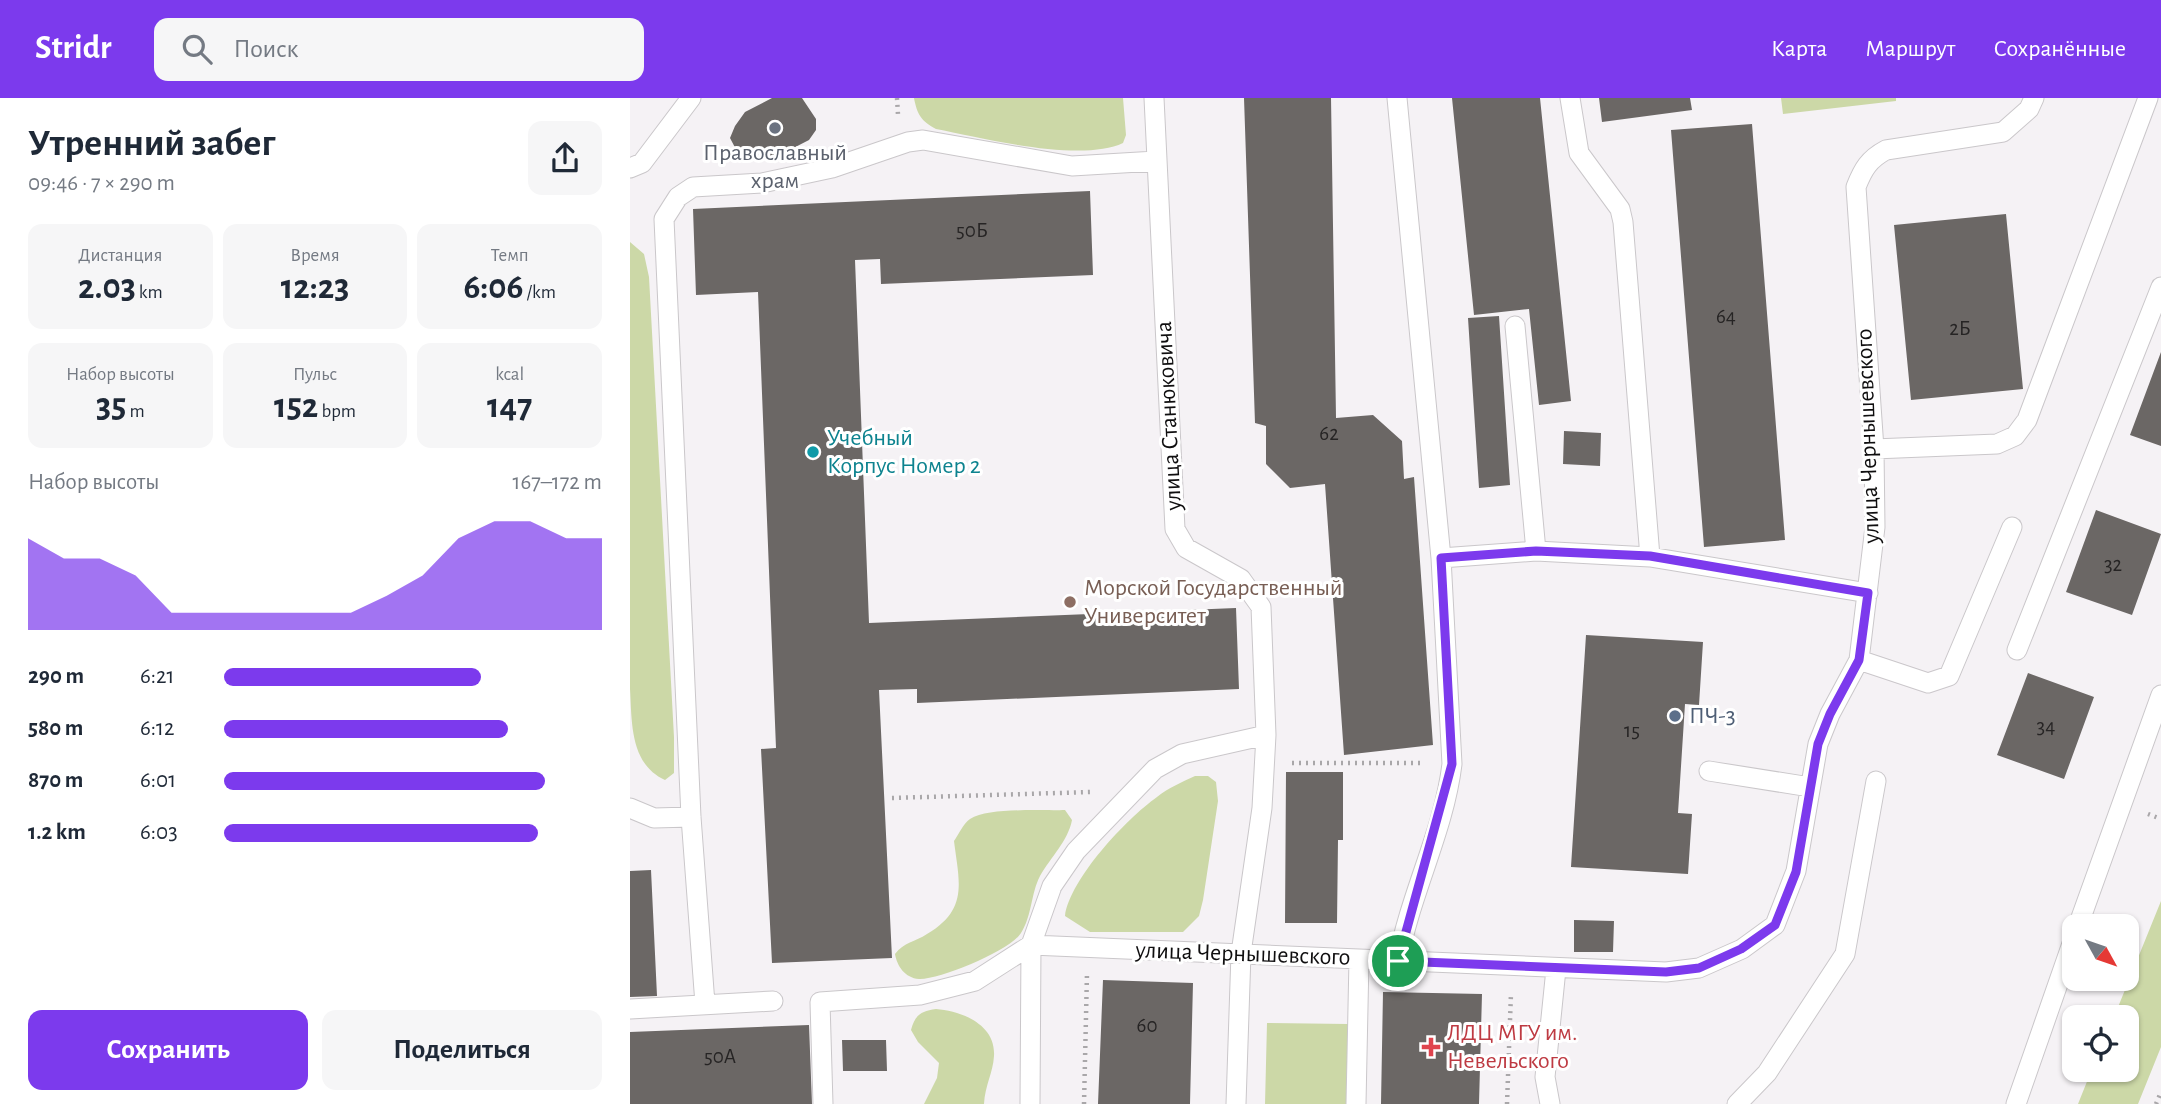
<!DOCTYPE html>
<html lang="ru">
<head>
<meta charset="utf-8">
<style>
  :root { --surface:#fff; --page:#f6f6f7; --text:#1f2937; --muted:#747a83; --accent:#7c3aed }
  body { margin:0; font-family:"Alegreya Sans",sans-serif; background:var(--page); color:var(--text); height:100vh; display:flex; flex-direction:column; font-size:26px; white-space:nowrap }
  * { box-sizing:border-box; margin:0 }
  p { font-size:23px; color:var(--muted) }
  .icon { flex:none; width:38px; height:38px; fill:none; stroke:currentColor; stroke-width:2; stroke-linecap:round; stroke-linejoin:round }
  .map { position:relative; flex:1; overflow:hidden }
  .panel { display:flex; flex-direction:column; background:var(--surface); width:630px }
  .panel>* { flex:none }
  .needle { width:46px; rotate:130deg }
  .controls { position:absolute; left:1432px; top:816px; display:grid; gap:14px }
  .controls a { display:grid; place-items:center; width:77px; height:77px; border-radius:14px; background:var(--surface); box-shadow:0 2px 5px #0004; font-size:35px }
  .pin { position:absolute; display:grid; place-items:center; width:60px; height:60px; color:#fff; margin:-30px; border:4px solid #fff; border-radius:50%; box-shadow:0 2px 7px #0007 }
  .round { display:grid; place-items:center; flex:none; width:74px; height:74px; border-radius:14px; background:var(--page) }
  .summary { display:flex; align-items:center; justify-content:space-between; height:119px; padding:0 28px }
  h1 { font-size:38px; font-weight:700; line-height:52px }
  .metrics { display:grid; grid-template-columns:repeat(3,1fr); gap:10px; height:119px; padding:7px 28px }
  .metrics div { display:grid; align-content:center; border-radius:14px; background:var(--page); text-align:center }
  .metrics b { font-size:35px; font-weight:700 }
  .metrics small { font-size:19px; font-weight:400 }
  .metrics p { font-size:19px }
  .chart { height:196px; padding:14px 28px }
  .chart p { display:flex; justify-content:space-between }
  .chart svg { width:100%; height:126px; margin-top:7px; fill:var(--accent); opacity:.7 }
  .button { display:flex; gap:14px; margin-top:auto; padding:14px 28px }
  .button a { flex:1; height:80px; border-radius:14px; background:var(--accent); color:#fff; font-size:28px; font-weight:700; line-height:80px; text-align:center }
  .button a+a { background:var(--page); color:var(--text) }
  ul { padding:0 28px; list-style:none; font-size:23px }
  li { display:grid; grid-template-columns:112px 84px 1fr; align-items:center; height:52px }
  li i { height:18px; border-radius:9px; background:var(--accent) }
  header { display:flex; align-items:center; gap:42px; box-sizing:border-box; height:98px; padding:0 35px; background:var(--accent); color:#fff }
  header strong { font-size:33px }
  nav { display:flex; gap:38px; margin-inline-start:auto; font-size:24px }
  .search { width:490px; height:63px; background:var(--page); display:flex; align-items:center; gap:18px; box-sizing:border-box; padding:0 24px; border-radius:14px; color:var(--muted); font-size:26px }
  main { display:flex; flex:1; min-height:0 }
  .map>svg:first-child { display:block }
</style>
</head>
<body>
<header>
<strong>Stridr</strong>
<div class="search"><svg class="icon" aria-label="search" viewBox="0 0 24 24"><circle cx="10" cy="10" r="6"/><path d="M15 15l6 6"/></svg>Поиск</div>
<nav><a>Карта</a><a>Маршрут</a><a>Сохранённые</a></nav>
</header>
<main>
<section class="panel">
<div class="summary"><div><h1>Утренний забег</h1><p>09:46 · 7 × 290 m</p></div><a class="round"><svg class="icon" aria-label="share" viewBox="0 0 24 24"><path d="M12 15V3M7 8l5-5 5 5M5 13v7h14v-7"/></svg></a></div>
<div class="metrics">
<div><p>Дистанция</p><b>2.03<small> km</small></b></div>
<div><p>Время</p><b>12:23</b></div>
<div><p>Темп</p><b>6:06<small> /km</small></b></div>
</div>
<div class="metrics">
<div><p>Набор высоты</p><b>35<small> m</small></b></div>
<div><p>Пульс</p><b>152<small> bpm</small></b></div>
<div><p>kcal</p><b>147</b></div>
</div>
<div class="chart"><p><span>Набор высоты</span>167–172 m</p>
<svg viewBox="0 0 160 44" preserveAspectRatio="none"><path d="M0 44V12L10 19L20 19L30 25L40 38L50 38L60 38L70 38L80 38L90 38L100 32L110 25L120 12L130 6L140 6L150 12L160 12V44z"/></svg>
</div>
<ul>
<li><b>290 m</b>6:21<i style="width:68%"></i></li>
<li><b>580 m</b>6:12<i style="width:75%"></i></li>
<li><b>870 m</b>6:01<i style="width:85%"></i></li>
<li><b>1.2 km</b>6:03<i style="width:83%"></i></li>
</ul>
<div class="button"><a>Сохранить</a><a>Поделиться</a></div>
</section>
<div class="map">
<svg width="1531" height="1006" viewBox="0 0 1531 1006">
  <rect width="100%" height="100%" fill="#f5f2f5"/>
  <path fill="#ccd8a7" d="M284,0H493L496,37L493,45C451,65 352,40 306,31C291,23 287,16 284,0Z
    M1151,0H1266V3L1153,16Z
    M0,144L14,156L19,179L44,639V675L35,682C0,666 2,625 0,591Z
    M565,678H578L586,684L588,703L573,802L569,818L553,834H460L435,818C440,781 496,721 527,699C538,690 552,684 565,678Z
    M435,712L442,722C438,743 421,759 410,778C401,795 402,818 391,835C381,852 310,882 289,881C275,880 267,868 265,856C274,844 285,844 297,836C339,811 329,784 324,743C329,736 333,726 340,721C359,709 412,713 435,712Z
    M1531,803V949L1508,1006H1448L1462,971H1496V919H1484Z
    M306,911C331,913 366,926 364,958C363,975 355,987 354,1006H294L307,980L309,965L288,944L281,932C285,917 291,913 306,911Z
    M637,925L718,926L716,1006H635Z"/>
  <path fill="#6b6765" d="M142,0H172L186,21V32L179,42L142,61L110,59L100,40L105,28L115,14Z
    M614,0H701L706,320L743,317L772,343L774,381L784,379L803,647L714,657L695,386L660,390L636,366V328L625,325Z
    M822,0H910L941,303L909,307L899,211L844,217Z
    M969,0H1060L1062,12L972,24Z
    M1122,26L1155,442L1074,449L1041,32Z
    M460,93L463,177L251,186L250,161L225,162L239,525L606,510L609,591L287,605V591L249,592L262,860L142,865L131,651L146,650L128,194L66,197L63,111Z
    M1376,116L1393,291L1281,302L1264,127Z
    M869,218L880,387L849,390L838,220Z
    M1531,254V348L1500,337Z
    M934,333L971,335L970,368L933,366Z
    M1466,412L1531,436L1502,517L1436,494Z
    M956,537L1073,544L1069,607L1055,606L1048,715L1062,716L1058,776L941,769Z
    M1398,575L1464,599L1434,681L1367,657Z
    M656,674H713V742H708L707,825H655Z
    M21,772L27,898L0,899V773Z
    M944,822L984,823L983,854H944Z
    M473,882L563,885L560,1006H468Z
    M753,894L852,896L849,1006H751Z
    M179,927L182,1006H0V934Z
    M212,942H256L257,973H213Z"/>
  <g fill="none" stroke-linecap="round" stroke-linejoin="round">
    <g stroke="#cac7ca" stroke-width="21">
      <path id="lane" d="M767,0L811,460L822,666C814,733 780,796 768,863
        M940,0L949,55L990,111L993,124L1020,459L1238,495
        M0,70L12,65L61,0
        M885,228L906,453
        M1244,351L1367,346L1385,338L1397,322L1518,0
        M811,460L906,453L1020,459
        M1387,552L1531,189
        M1229,562L1298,585L1319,578L1382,429
        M1079,673L1180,689
        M0,710L24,720L61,719
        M1448,828L1531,597
        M401,847L1036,874L1069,870L1112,851L1145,827L1166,773L1188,646L1200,616L1229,562L1245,429L1244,351L1226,89C1233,71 1239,61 1256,52L1373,34L1399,11L1404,0
        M75,906L61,719L34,121L48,99L63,89L132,85L202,70L278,44L293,42L442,68L526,63
        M0,911L143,903
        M193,1006L190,904L290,897L345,883L401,847
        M400,1006L401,847L422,788L446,753L525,671L552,656L636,637L631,509L611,481L556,450L545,431L524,0
        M606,1006L611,855L632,710L636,637
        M726,1006L729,861
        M920,1006L915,979L926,871
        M1107,1006L1137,975L1215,856L1246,683
        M1386,1006L1444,840"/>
    </g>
    <path stroke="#a9a7a9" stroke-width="4.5" stroke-dasharray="2 5" stroke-linecap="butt" d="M267,0L268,17
      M662,665H794
      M262,700L461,694
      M1518,716L1531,721
      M454,1006L457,875
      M877,1006L881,895
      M1526,1006L1531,994"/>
    <use href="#lane" stroke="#fff" stroke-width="19"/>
  </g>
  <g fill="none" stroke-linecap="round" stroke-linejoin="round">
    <g stroke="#fff" stroke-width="14">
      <path id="route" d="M906,453L1020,458L1238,495L1229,562L1200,616L1188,646L1166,774L1145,827L1111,851L1069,870L1036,874L768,863L822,666L811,460Z"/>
    </g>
    <use href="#route" stroke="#7c3aed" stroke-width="9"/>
  </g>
  <circle fill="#6b7280" stroke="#fff" stroke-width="2.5" cx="145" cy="30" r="7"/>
  <circle fill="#0f9aa8" stroke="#fff" stroke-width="2.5" cx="183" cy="354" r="7"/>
  <circle fill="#8d6e63" stroke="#fff" stroke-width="2.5" cx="440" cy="504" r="7"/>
  <circle fill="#5c6f8a" stroke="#fff" stroke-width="2.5" cx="1045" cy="618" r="7"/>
  <path fill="#e0444e" stroke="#fff" stroke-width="2.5" d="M797.5 938.5h7v7h7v7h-7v7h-7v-7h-7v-7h7z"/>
  <g text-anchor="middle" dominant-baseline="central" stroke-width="6" stroke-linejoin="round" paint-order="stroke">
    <g font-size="21" fill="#262424">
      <text x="342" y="132">50Б</text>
      <text x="1096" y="218">64</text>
      <text x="1330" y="230">2Б</text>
      <text x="699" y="335">62</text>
      <text x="1483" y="466">32</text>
      <text x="1416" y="628">34</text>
      <text x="1002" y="632">15</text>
      <text x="517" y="927">60</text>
      <text x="90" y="958">50А</text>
    </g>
    <g font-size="24" fill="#5b616d" stroke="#fff">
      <text x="145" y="55">Православный<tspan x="145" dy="28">храм</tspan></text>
    </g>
    <g font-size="24" fill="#0f0e0f" stroke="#fff">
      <text transform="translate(539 318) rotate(-93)">улица Станюковича</text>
      <text transform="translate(1238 338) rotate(-92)">улица Чернышевского</text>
      <text transform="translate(613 856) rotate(2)">улица Чернышевского</text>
    </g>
    <g font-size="24" fill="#0d838f" stroke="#fff" text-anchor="start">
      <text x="197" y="340">Учебный<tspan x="197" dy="28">Корпус Номер 2</tspan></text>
    </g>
    <g font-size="24" fill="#785e54" stroke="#fff" text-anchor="start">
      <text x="454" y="490">Морской Государственный<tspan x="454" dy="28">Университет</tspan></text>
    </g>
    <g font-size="24" fill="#4e5e75" stroke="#fff" text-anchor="start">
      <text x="1059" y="618">ПЧ-3</text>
    </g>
    <g font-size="24" fill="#be3a42" stroke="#fff" text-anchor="start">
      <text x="817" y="935">ЛДЦ МГУ им.<tspan x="817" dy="28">Невельского</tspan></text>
    </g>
  </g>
</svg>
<div class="controls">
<a><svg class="needle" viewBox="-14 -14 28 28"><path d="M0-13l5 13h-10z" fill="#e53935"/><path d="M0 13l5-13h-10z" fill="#747a83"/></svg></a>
<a><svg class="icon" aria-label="locate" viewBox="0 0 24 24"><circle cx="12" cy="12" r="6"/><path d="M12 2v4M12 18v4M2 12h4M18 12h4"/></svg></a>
</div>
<div class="pin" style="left:768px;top:863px;background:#1e9e55"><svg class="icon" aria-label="arrive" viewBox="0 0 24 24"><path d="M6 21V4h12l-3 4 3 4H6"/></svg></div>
</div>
</main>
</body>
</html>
